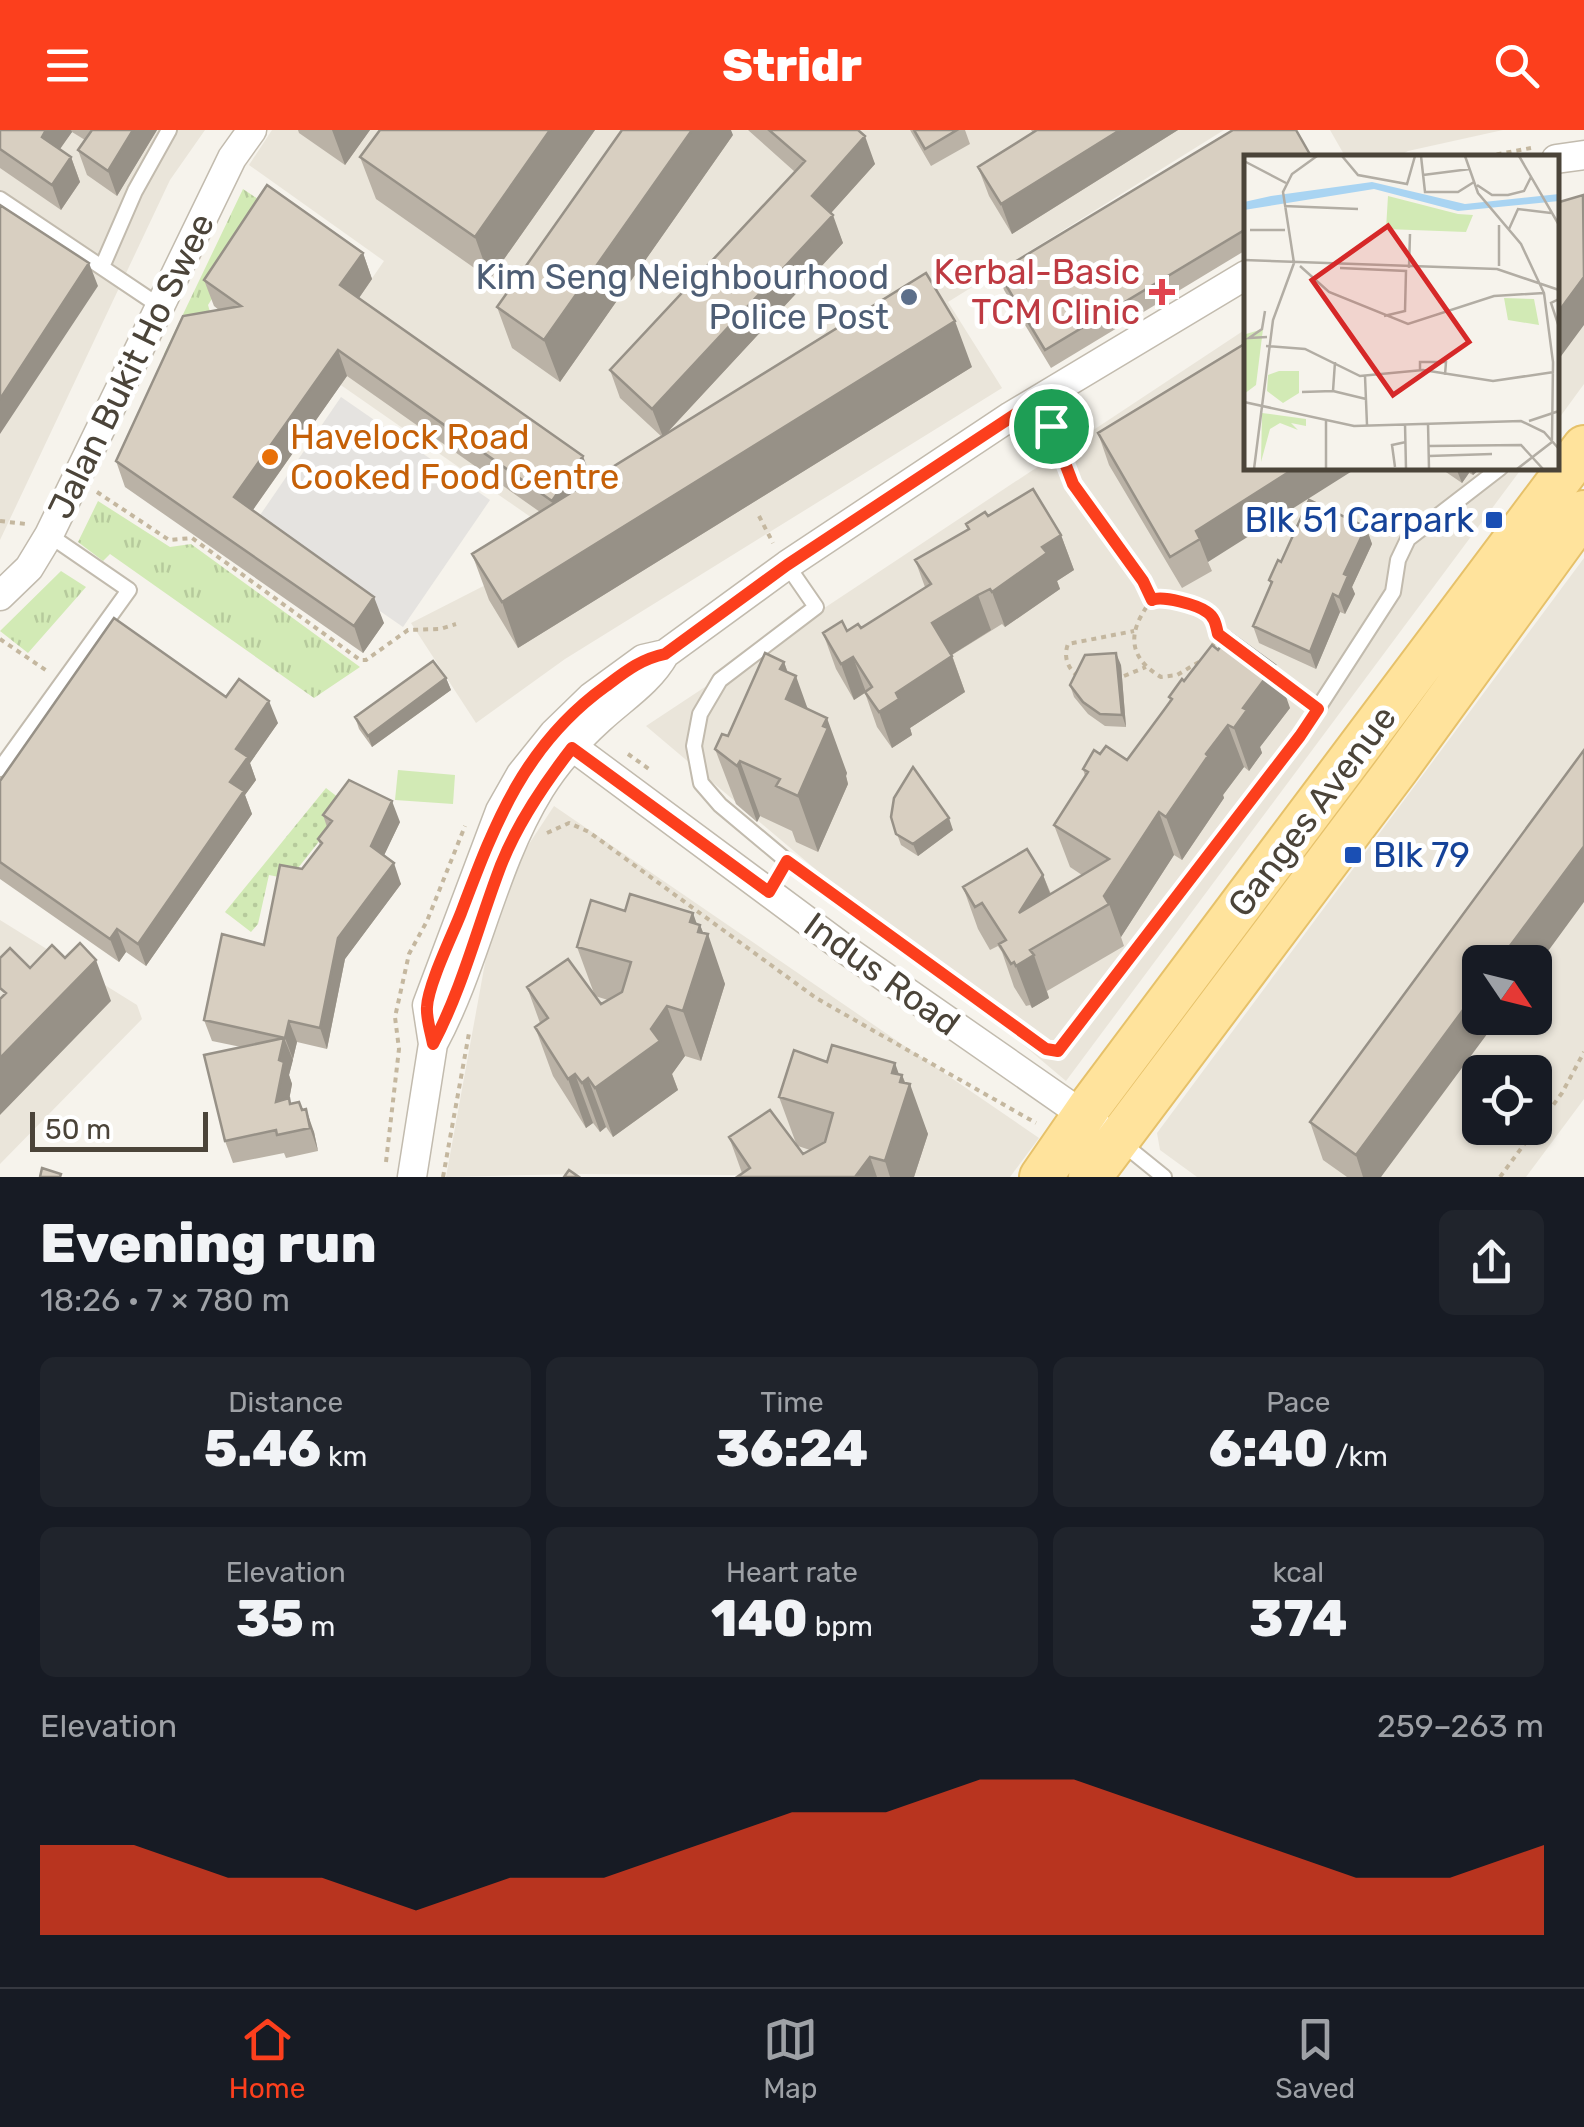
<!DOCTYPE html>
<html lang="en">
<head>
<meta charset="utf-8">
<style>
  :root { --surface:#171b24; --page:#20242c; --text:#f1f3f6; --muted:#9ea1a6; --line:#363941; --accent:#fc3f1d }
  body { margin:0; font-family:Rubik,sans-serif; background:var(--page); color:var(--text); height:100vh; display:flex; flex-direction:column; font-size:38px; white-space:nowrap }
  * { box-sizing:border-box; margin:0 }
  p { font-size:32px; color:var(--muted) }
  .icon { flex:none; width:55px; height:55px; fill:none; stroke:currentColor; stroke-width:2; stroke-linecap:round; stroke-linejoin:round }
  .map { position:relative; height:1047px; overflow:hidden }
  .details { display:flex; flex-direction:column; background:var(--surface); flex:1 }
  .details>* { flex:none }
  .needle { width:65px; rotate:125deg }
  .fabs { position:absolute; left:1462px; top:815px; display:grid; gap:20px }
  .fabs a { display:grid; place-items:center; width:90px; height:90px; border-radius:15px; background:var(--surface); box-shadow:0 2px 8px #0004; font-size:50px }
  .scale { position:absolute; left:30px; bottom:25px; width:178px; box-sizing:border-box; padding-left:10px; border:5px solid #4b4439; border-top:0; font-size:28px; line-height:35px; white-space:nowrap; color:#4b4439; -webkit-text-stroke:8px #fff; paint-order:stroke }
  .pin { position:absolute; display:grid; place-items:center; width:85px; height:85px; color:#fff; margin:-42px; border:5px solid #fff; border-radius:50%; box-shadow:0 2px 10px #0007 }
  .round { display:grid; place-items:center; flex:none; width:105px; height:105px; border-radius:15px; background:var(--page) }
  .headline { display:flex; align-items:center; justify-content:space-between; height:170px; padding:0 40px }
  h1 { font-size:55px; font-weight:800; line-height:75px }
  .stats { display:grid; grid-template-columns:repeat(3,1fr); gap:15px; height:170px; padding:10px 40px }
  .stats div { display:grid; align-content:center; border-radius:15px; background:var(--page); text-align:center }
  .stats b { font-size:50px; font-weight:800 }
  .stats small { font-size:28px; font-weight:400 }
  .stats p { font-size:28px }
  .chart { height:280px; padding:20px 40px }
  .chart p { display:flex; justify-content:space-between }
  .chart svg { width:100%; height:180px; margin-top:10px; fill:var(--accent); opacity:.7 }
  header { display:flex; justify-content:space-between; align-items:center; height:130px; padding:0 40px; background:var(--accent); color:#fff; font-size:45px; font-weight:800 }
  .tabs { display:flex; justify-content:space-around; align-items:center; height:140px; border-top:2px solid var(--line); background:var(--surface); font-size:28px; color:var(--muted) }
  .tabs a { display:grid; justify-items:center; gap:5px }
  .tabs .current { color:var(--accent) }
  .map>svg:first-child { display:block }
</style>
</head>
<body>
<header><svg class="icon" aria-label="menu" viewBox="0 0 24 24"><path d="M4 6h16M4 12h16M4 18h16"/></svg>Stridr<svg class="icon" aria-label="search" viewBox="0 0 24 24"><circle cx="10" cy="10" r="6"/><path d="M15 15l6 6"/></svg></header>
<div class="map">
<svg width="1584" height="1047" viewBox="0 0 1584 1047">
  <defs>
    <pattern id="grass-tufts" width="24" height="20" patternUnits="userSpaceOnUse" patternTransform="scale(2.5)"><rect width="24" height="20" fill="#d2eab5"/><path d="M3 7l-1-3M5 7V3M7 7l1-3M15 17l-1-3M17 17v-4M19 17l1-3" fill="none" stroke="#b6ca9c"/></pattern>
    <pattern id="park-dots" width="8" height="8" patternUnits="userSpaceOnUse" patternTransform="scale(2.5)"><rect width="8" height="8" fill="#d2eab5"/><path d="M2 2h.1M6 6h.1" fill="none" stroke="#b6ca9c" stroke-width="1.8" stroke-linecap="round"/></pattern>
  </defs>
  <rect width="100%" height="100%" fill="#f6f3ec"/>
  <path fill="#eae5da" fill-rule="evenodd" d="M0,0H205L170,50L0,410Z
    M272,0H1224L948,172L1002,258L565,529L476,593L411,493L568,413L312,235L384,131L249,35Z
    M1330,0H1503L1408,21L1397,27L1346,28Z
    M1584,69V254L1557,291L1556,73Z
    M1246,199V338H1522L1066,951L646,596Z
    M1584,428V969L1526,1047H1197L1160,1020L1157,1003ZM1480,832H1535V888H1480ZM1480,942H1535V998H1480Z
    M554,676L1039,1008L1010,1047L577,1044L446,1047L489,811L525,720Z
    M0,790L137,875L142,889L0,1034Z"/>
  <path fill="url(#grass-tufts)" d="M243,59L270,77L208,175L216,202L178,233L164,224Z
    M98,371L170,417L191,414L360,537L314,568L110,424L103,431L78,412Z
    M61,441L86,457L28,523L0,501Z"/>
  <path fill="url(#park-dots)" d="M326,658L348,675L298,738L284,748L269,745L258,794L251,802L225,782Z"/>
  <path fill="#d2eab5" d="M398,640L455,645L453,674L395,670Z"/>
  <path fill="#e5e3e0" d="M341,267L490,370L403,497L254,394Z"/>
  <g fill="none" stroke-linecap="round" stroke-linejoin="round">
    <g stroke="#c2bbae" stroke-width="18">
      <path id="service" d="M0,69L158,175
        M102,137L135,61L169,0
        M787,435L816,477L720,550L700,584L694,616L701,653L720,675L787,731L1046,919L1058,921L1300,606L1393,462L1398,430L1408,409L1500,338
        M0,639L129,460L49,405
        M769,763L787,731
        M1122,1013L1164,1047"/>
    </g>
    <g stroke="#c2bbae" stroke-width="31">
      <path id="minor" d="M1556,29L1584,25
        M0,466L29,438L49,405L232,28L252,0
        M554,603L849,822L1096,994
        M433,914C477,832 491,739 540,659C556,633 578,609 600,589C624,567 649,552 665,524
        M412,1047L433,914L427,875L500,681L521,644L554,603L591,567L643,529L665,524L787,435L1011,286L1246,145"/>
    </g>
    <g stroke="#e6c16a" stroke-width="46">
      <path id="primary" d="M1041,1047L1090,976L1584,317
        M1090,1047L1397,639L1584,382"/>
    </g>
    <path stroke="#c4b79f" stroke-width="4" stroke-dasharray="5 5" stroke-linecap="butt" d="M1477,28L1531,18
      M1049,291L1073,354L1143,451L1152,470
      M97,362L169,410L192,408L360,530H366L408,500L440,499L456,494
      M759,386L773,413
      M0,391L26,394
      M0,509L47,541
      M1212,518L1218,504
      M1199,532L1177,545L1161,547C1137,533 1127,514 1140,488C1144,481 1148,472 1155,469C1161,466 1202,478 1208,483C1215,488 1217,496 1218,504L1226,510
      M1078,546C1068,539 1063,527 1068,514L1134,501
      M1124,546L1146,537
      M1278,549L1302,567
      M628,624L649,639
      M547,703L569,693L589,702L816,868L1036,993
      M386,1032L399,919L395,887L409,824L427,791L465,696
      M443,1047L469,903
      M1500,1047L1562,963L1584,922"/>
    <use href="#service" stroke="#fff" stroke-width="14"/>
    <use href="#minor" stroke="#fff" stroke-width="28"/>
    <use href="#primary" stroke="#ffe39c" stroke-width="42"/>
  </g>
  <path fill="#bab2a6" fill-rule="evenodd" d="M0,0H157L117,66L87,45L78,20L85,10L72,2L59,19L71,27L80,52L61,80L0,38Z
    M298,0H370L345,35L299,3Z
    M380,0H595L490,149L376,69L360,27Z
    M748,0H858L875,34L831,83L843,113L665,305L972,237L518,518L489,470L472,424L540,382L347,246L253,380L384,493L363,523L125,357L116,331L219,180L214,176L204,150L363,123L372,149L359,168L592,350L662,307L620,268L610,240L795,42Z
    M910,0H965L970,14L931,36Z
    M1031,0H1178L1012,104L989,66L978,37L1033,3Z
    M733,5L560,252L512,218L497,177Z
    M1246,28V120L1051,238L1004,160L998,142Z
    M1246,213L1208,432L1212,441L1182,458L1109,335L1098,303Z
    M1440,338H1481L1473,345L1469,343L1462,353Z
    M988,386L1061,405L1074,440L1057,451L1060,459L1005,497L1002,494L952,525L965,562L910,598L912,605L892,618L877,597L865,563L854,570L836,539L823,503L847,501L861,498L925,457L915,430L968,400L966,394Z
    M1366,397L1372,414L1352,457L1355,464L1345,484L1340,482L1316,539L1259,513L1253,496L1271,455L1269,450L1281,432Z
    M784,532L788,543L808,579L847,643L846,646L848,654L818,722L796,712L792,701L760,686L757,692L736,674L715,619L728,606Z
    M1121,535L1126,597L1105,596L1088,584L1074,567L1070,555Z
    M446,548L451,560L372,617L359,599L355,587Z
    M1184,551L1290,578L1260,617L1262,623L1249,641L1244,637L1223,665L1224,668L1182,730L1174,725L1121,807L1124,816L1047,861L1049,868L1032,878L1030,875L1026,876L1014,857L1002,822L998,816L990,820L978,799L963,757L1043,745L1051,764L1082,745L1070,737L1054,695L1085,646L1083,639L1100,624L1127,630L1170,571L1169,567Z
    M226,567L278,593L250,633L256,650L245,665L252,684L146,836L126,822L119,832L0,749V651Z
    M1584,620L1381,1047H1347L1323,1030L1310,992Z
    M323,685L400,692L384,725L401,754L345,829L327,919L297,912L289,945L292,954L289,970L291,974L302,980L314,1002L318,1021L286,1028L284,1023L233,1033L225,1011L241,917L212,911L204,890L264,815L302,739L320,715L318,709L327,697Z
    M891,687L953,700L918,726L901,715Z
    M625,781L700,795L725,854L701,931L685,926L672,944L678,960L613,1007L606,997L600,1002L593,993L586,998L553,946L535,897L540,893L527,857L595,866L577,817ZM595,866L608,870L601,874Z
    M827,932L902,945L928,1004L914,1047H737L742,1043L729,1007L797,1016L779,967ZM798,1016L810,1020L803,1024Z"/>
  <path fill="#979187" d="M46,0H71L72,2L51,32L42,7Z
    M133,0H157L117,66L108,41Z
    M332,0H370L345,35Z
    M550,0H595L490,149L475,107Z
    M692,0H731L733,5L560,252L544,210Z
    M1120,0H1178L1012,104L1001,74Z
    M865,6L875,34L822,93L812,66Z
    M71,27L80,52L61,80L52,55Z
    M833,85L843,113L663,307L652,279Z
    M363,123L372,149L350,181L340,155Z
    M89,133L98,156L0,304V269Z
    M1584,147V195L1556,233V185Z
    M955,191L972,237L518,518L502,472Z
    M338,220L347,246L243,394L234,367Z
    M583,326L593,353L561,397L552,371Z
    M1295,338H1357L1208,432L1196,401Z
    M1456,338H1467L1469,343L1462,353Z
    M1470,338H1481L1473,345Z
    M1366,397L1372,414L1352,457L1355,464L1345,484L1339,467L1344,444Z
    M1061,405L1074,440L1057,451L1060,459L1005,497L992,462L1042,417Z
    M1333,464L1340,482L1316,539L1310,522Z
    M978,465L991,500L945,529L932,493Z
    M374,467L384,493L363,523L354,496Z
    M1116,523L1121,535L1126,597L1122,585Z
    M952,526L965,562L910,598L912,605L892,618L879,582L896,563Z
    M853,527L866,562L854,570L841,534Z
    M784,532L792,555L796,546L816,602L786,569L780,539Z
    M1275,535L1290,578L1260,617L1262,623L1249,641L1234,598L1243,578Z
    M446,548L451,560L372,617L368,606Z
    M269,571L278,593L250,633L256,650L245,665L252,684L146,836L138,814L236,619Z
    M827,588L847,643L846,646L848,654L818,722L798,666Z
    M1228,595L1244,637L1223,665L1224,668L1182,730L1166,687L1206,624Z
    M740,631L760,686L757,692L737,636Z
    M392,671L400,692L379,736L371,716Z
    M1159,682L1174,725L1121,807L1109,774L1104,766Z
    M949,688L953,700L918,726L913,714Z
    M1582,719L1584,725V772L1535,839V832H1498Z
    M394,733L401,754L345,829L327,919L320,898L338,808Z
    M1043,745L1059,787L1019,783Z
    M693,783L699,800L700,795L706,810L708,804L725,854L701,931L683,881L690,792Z
    M117,799L126,822L119,832L110,809Z
    M1034,825L1049,868L1032,878L1016,836Z
    M96,830L111,871L0,985V928Z
    M1480,857V888H1499L1381,1047H1363L1356,1025Z
    M667,876L685,926L672,944L678,960L613,1007L595,958L651,899Z
    M289,891L297,912L293,929L285,908Z
    M284,908L293,930L289,945L292,954L289,970L276,972L279,930Z
    M895,933L901,950L902,945L908,961L910,954L928,1004L914,1047H890L885,1031L892,943Z
    M575,944L593,993L586,998L568,949Z
    M588,948L606,997L600,1002L582,953Z
    M306,979L314,1002L318,1021L310,998Z
    M870,1027L877,1047H855Z"/>
  <path fill="#d8cfc1" stroke="#979187" stroke-width="2.5" d="M0,0H46L42,7L71,27L52,55L0,19Z
    M92,0H133L108,41L78,20Z
    M380,0H550L475,107L360,27Z
    M622,0H692L544,210L497,177Z
    M769,0H858L865,6L812,66L833,85L652,279L610,240L805,31Z
    M914,0H957L925,19Z
    M1037,0H1120L1001,74L978,37Z
    M1233,0H1296L1312,28H1246V99L1045,220L998,142Z
    M267,55L363,123L340,155L583,326L552,371L338,220L234,367L374,467L354,496L116,331L183,186L241,176L204,150Z
    M1583,65L1584,147L1556,185V73Z
    M0,75L89,133L0,269Z
    M926,143L955,191L502,472L472,424Z
    M1246,213V338H1295L1196,401L1200,409L1170,427L1098,303Z
    M1033,359L1061,405L1042,417L1047,423L992,462L990,459L978,465L932,493L952,526L896,563L899,569L879,582L865,562L872,557L853,527L841,534L823,503L842,491L847,501L858,494L861,498L931,454L915,430L969,399L966,394L985,382L988,386Z
    M1309,370L1366,397L1344,444L1348,446L1339,467L1333,464L1310,522L1253,496L1272,452L1269,450L1278,430L1281,432Z
    M114,488L226,567L239,549L269,571L236,619L248,627L230,652L244,661L138,814L117,799L110,809L0,732V651Z
    M1231,503L1275,535L1243,578L1247,580L1234,598L1228,595L1206,624L1208,626L1166,687L1159,682L1104,766L1109,774L1030,820L1034,825L1016,836L1014,832L1011,834L999,814L1006,810L982,773L975,777L963,757L1027,719L1043,745L1019,783L1109,729L1054,695L1088,642L1083,639L1094,620L1100,624L1106,616L1127,630L1164,580L1172,569L1169,567L1182,549L1184,551L1212,515L1218,520Z
    M765,523L784,532L780,539L796,546L786,569L827,588L823,596L828,598L798,666L776,656L780,649L740,631L737,636L715,619L722,604L728,606Z
    M1116,523L1122,585L1100,584L1083,572L1070,555L1085,525Z
    M433,531L446,548L368,606L355,587Z
    M1584,620V729L1582,719L1498,832H1480V857L1356,1025L1310,992Z
    M913,637L949,688L913,714L896,704L891,687L894,668Z
    M349,650L392,671L371,716L394,733L338,808L320,898L289,891L285,908L204,890L222,804L264,815L280,735L302,739L322,713L318,709L332,691L323,685Z
    M630,764L693,783L690,792L700,795L698,802L708,804L683,881L667,876L651,899L660,911L595,958L588,948L582,953L575,944L568,949L535,897L548,888L527,857L568,829L601,874L622,862L631,832L577,817L591,770L625,781Z
    M80,813L96,830L0,928V869L6,863L0,858V828L10,818L30,838L52,815L65,828Z
    M284,908L279,930L284,932L276,972L289,968L290,974L299,972L302,980L306,979L310,998L277,1005L276,1000L225,1011L204,925Z
    M832,915L895,933L892,943L902,945L900,952L910,954L885,1031L870,1027L855,1047H737L750,1038L729,1007L770,980L803,1024L825,1012L833,983L779,967L794,920L827,932Z
    M42,1038L61,1044L60,1047H40Z
    M569,1040L579,1047H564Z"/>
  <g fill="none" stroke-linecap="round" stroke-linejoin="round">
    <g stroke="#fff" stroke-width="20">
      <path id="route" d="M1040,268L1073,354L1143,451L1152,470C1162,465 1198,475 1207,482C1215,487 1216,496 1218,504L1318,579L1300,606L1058,921L1046,919L787,731L769,762L572,618C544,654 518,692 501,735C478,795 463,857 433,914C431,903 426,888 427,877C428,855 452,806 461,783C495,693 524,615 606,556C626,541 641,529 665,524L787,435Z"/>
    </g>
    <use href="#route" stroke="#fc3f1d" stroke-width="12"/>
  </g>
  <path fill="#e0444e" stroke="#fff" stroke-width="4" d="M1157 147h10v10h10v10h-10v10h-10v-10h-10v-10h10z"/>
  <circle fill="#5c6f8a" stroke="#fff" stroke-width="4" cx="909" cy="167" r="10"/>
  <circle fill="#e8710a" stroke="#fff" stroke-width="4" cx="270" cy="327" r="10"/>
  <g fill="#1a4fb4" stroke="#fff" stroke-width="4">
    <rect x="1484" y="380" width="20" height="20" rx="5"/>
    <rect x="1343" y="715" width="20" height="20" rx="5"/>
  </g>
  <g text-anchor="middle" dominant-baseline="central" stroke-width="10" stroke-linejoin="round" paint-order="stroke">
    <g font-size="35" fill="#be3a42" stroke="#fff" text-anchor="end">
      <text x="1140" y="142">Kerbal-Basic<tspan x="1140" dy="40">TCM Clinic</tspan></text>
    </g>
    <g font-size="35" fill="#4e5e75" stroke="#fff" text-anchor="end">
      <text x="889" y="147">Kim Seng Neighbourhood<tspan x="889" dy="40">Police Post</tspan></text>
    </g>
    <g font-size="35" fill="#4b4439" stroke="#fff">
      <text transform="translate(131 236) rotate(-64)">Jalan Bukit Ho Swee</text>
      <text transform="translate(1312 681) rotate(-53)">Ganges Avenue</text>
      <text transform="translate(882 844) rotate(36)">Indus Road</text>
    </g>
    <g font-size="35" fill="#c56008" stroke="#fff" text-anchor="start">
      <text x="290" y="307">Havelock Road<tspan x="290" dy="40">Cooked Food Centre</tspan></text>
    </g>
    <g font-size="35" fill="#164399" stroke="#fff" text-anchor="end">
      <text x="1474" y="390">Blk 51 Carpark</text>
      <text x="1373" y="725" text-anchor="start">Blk 79</text>
    </g>
  </g>
  <g transform="translate(1244 25)">
    <rect width="315" height="315" fill="#f6f3ec"/>
    <path d="M144,41L214,59L229,60L222,77L142,74ZM18,258L62,264V271L47,268L54,275L36,268L26,274L17,307Z" fill="#d2eab5"/>
    <path d="M260,143L290,144L295,170L264,165Z" fill="#d2eab5"/>
    <path d="M19,174L12,230L0,239L2,179ZM35,216H55V238L39,248L23,236L24,220Z" fill="#d2eab5"/>
    <path d="M128,27L221,49L315,39V46L214,56L130,34L0,55V47L27,41Z" fill="#a9d4f2"/>
    <path fill="none" stroke="#b2ada4" stroke-width="2.5" d="M98,1L114,20L163,29L171,1M177,1L181,37H214L230,27M221,1L234,38L277,89L300,138L309,207L308,285M275,1L315,70M0,6L42,28M179,20L226,14M233,30L248,40H264L280,36L287,22M40,51L114,54M255,70V111M265,74L274,54L307,58M6,75H41M0,105L253,114L315,135M56,111L85,137L164,169L250,141L300,138M96,113L162,116L161,156L140,161M165,113L166,79M315,144L307,148L315,172M21,156L18,174L5,183L23,182M22,191L61,194L116,221L179,215L249,226L310,217M91,207L89,236L122,244M176,216V207H202L201,220M121,221L123,270M58,237L89,236M0,247L110,271L277,266L300,277L315,294M82,264V314M285,266L315,256M184,268L185,314M161,269L162,314M184,291L277,290L299,314M185,301L248,299M151,312L148,290L162,287M10,314L29,165L50,108L39,37L48,19L73,1M273,314L308,287"/>
    <path fill="#d62828" fill-opacity="0.15" stroke="#d62828" stroke-width="5" d="M144,71L225,187L149,240L68,125Z"/>
    <rect width="315" height="315" fill="none" stroke="#4b4439" stroke-width="5"/>
  </g>
</svg>
<div class="fabs">
<a><svg class="needle" viewBox="-14 -14 28 28"><path d="M0-13l5 13h-10z" fill="#e53935"/><path d="M0 13l5-13h-10z" fill="#9ea1a6"/></svg></a>
<a><svg class="icon" aria-label="locate" viewBox="0 0 24 24"><circle cx="12" cy="12" r="6"/><path d="M12 2v4M12 18v4M2 12h4M18 12h4"/></svg></a>
</div>
<div class="scale">50 m</div>
<div class="pin" style="left:1051px;top:296px;background:#1e9e55"><svg class="icon" aria-label="arrive" viewBox="0 0 24 24"><path d="M6 21V4h12l-3 4 3 4H6"/></svg></div>
</div>
<section class="details">
<div class="headline"><div><h1>Evening run</h1><p>18:26 · 7 × 780 m</p></div><a class="round"><svg class="icon" aria-label="share" viewBox="0 0 24 24"><path d="M12 15V3M7 8l5-5 5 5M5 13v7h14v-7"/></svg></a></div>
<div class="stats">
<div><p>Distance</p><b>5.46<small> km</small></b></div>
<div><p>Time</p><b>36:24</b></div>
<div><p>Pace</p><b>6:40<small> /km</small></b></div>
</div>
<div class="stats">
<div><p>Elevation</p><b>35<small> m</small></b></div>
<div><p>Heart rate</p><b>140<small> bpm</small></b></div>
<div><p>kcal</p><b>374</b></div>
</div>
<div class="chart"><p><span>Elevation</span>259–263 m</p>
<svg viewBox="0 0 160 44" preserveAspectRatio="none"><path d="M0 44V22L10 22L20 30L30 30L40 38L50 30L60 30L70 22L80 14L90 14L100 6L110 6L120 14L130 22L140 30L150 30L160 22V44z"/></svg>
</div>
</section>
<nav class="tabs">
<a class="current"><svg class="icon" aria-label="home" viewBox="0 0 24 24"><path d="M3 11l9-7 9 7M6 9v11h12V9"/></svg>Home</a>
<a><svg class="icon" aria-label="map" viewBox="0 0 24 24"><path d="M3 6l6-2 6 2 6-2v14l-6 2-6-2-6 2zM9 4v14M15 6v14"/></svg>Map</a>
<a><svg class="icon" aria-label="saved" viewBox="0 0 24 24"><path d="M7 4h10v16l-5-4-5 4z"/></svg>Saved</a>
</nav>
</body>
</html>
